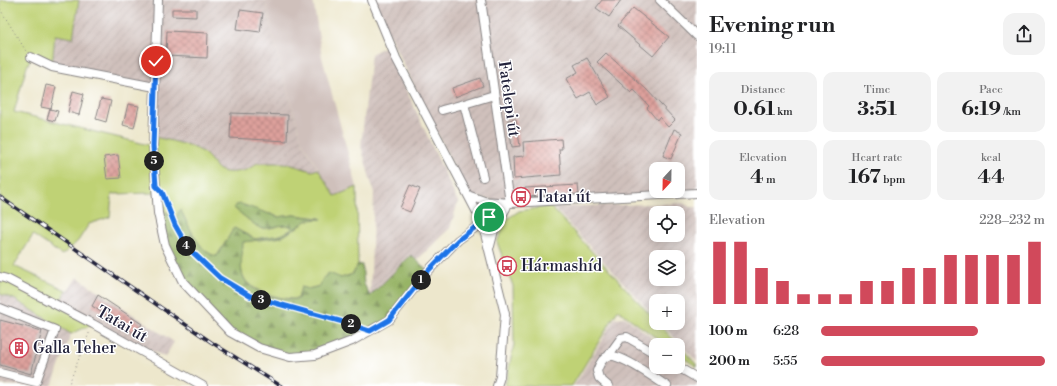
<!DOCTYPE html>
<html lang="en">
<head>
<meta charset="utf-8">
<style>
  :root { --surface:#fff; --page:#f2f2f2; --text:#202124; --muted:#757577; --accent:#d1495b }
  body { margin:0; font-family:"Libre Bodoni",serif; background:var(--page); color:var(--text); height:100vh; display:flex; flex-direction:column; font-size:15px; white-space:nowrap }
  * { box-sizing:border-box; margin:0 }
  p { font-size:13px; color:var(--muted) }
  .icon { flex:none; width:22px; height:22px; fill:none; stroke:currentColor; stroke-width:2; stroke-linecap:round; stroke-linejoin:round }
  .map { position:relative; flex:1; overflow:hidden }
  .side { display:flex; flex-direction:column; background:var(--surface); width:360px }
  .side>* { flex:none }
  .needle { width:26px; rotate:202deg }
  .buttons { position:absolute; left:649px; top:162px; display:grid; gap:8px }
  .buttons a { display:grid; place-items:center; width:36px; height:36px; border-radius:8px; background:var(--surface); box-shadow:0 2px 10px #0003; font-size:20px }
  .pin { position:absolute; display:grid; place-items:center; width:34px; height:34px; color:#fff; margin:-17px; border:2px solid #fff; border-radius:50%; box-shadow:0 1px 4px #0007 }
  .km { position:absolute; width:20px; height:20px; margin:-10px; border-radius:50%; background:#222; color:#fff; font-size:11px; line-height:20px; text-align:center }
  .round { display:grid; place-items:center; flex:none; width:42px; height:42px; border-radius:12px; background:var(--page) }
  .headline { display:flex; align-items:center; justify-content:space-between; height:68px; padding:0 12px }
  h1 { font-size:22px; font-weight:800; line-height:30px }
  .stats { display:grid; grid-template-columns:repeat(3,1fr); gap:6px; height:68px; padding:4px 12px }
  .stats div { display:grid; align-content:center; border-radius:10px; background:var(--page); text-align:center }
  .stats b { font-size:20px; font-weight:800 }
  .stats small { font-size:11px; font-weight:400 }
  .stats p { font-size:11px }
  .chart { height:112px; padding:8px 12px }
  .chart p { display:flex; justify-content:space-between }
  .chart svg { width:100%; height:72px; margin-top:4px; stroke:var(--accent); stroke-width:6 }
  ul { padding:0 12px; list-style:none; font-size:13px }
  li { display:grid; grid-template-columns:64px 48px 1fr; align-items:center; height:30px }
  li i { height:10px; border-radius:5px; background:var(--accent) }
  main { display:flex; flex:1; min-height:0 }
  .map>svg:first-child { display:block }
</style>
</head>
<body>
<main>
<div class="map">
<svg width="697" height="386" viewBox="0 0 697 386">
  <defs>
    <pattern id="industrial-furrows" width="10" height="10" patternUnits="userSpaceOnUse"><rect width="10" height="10" fill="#cfc0bb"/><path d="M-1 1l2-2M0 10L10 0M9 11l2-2" fill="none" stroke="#b1a5a2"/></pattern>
    <pattern id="forest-firs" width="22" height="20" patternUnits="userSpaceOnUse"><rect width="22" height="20" fill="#97b466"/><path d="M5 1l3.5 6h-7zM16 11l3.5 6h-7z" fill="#7b9255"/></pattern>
    <pattern id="building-cross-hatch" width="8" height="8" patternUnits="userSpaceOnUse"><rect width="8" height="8" fill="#dda09b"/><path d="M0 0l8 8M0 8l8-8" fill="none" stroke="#b38280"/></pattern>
  </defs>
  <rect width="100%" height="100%" fill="#fff"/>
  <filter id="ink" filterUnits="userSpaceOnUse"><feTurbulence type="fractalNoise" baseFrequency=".025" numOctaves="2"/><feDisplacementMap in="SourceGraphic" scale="8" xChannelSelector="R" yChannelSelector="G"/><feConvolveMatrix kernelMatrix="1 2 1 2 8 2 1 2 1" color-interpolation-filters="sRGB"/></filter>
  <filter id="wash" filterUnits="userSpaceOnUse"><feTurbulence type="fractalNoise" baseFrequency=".012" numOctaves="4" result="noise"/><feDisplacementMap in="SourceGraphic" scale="16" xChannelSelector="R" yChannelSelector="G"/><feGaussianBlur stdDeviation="0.9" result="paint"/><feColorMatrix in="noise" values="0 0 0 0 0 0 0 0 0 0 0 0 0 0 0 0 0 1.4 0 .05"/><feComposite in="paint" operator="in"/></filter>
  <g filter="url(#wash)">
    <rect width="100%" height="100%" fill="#ede7cc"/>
    <path fill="url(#industrial-furrows)" fill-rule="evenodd" d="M79,0H265L279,60L302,141L318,169L312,171L285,163L247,171L226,173L217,168L200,150L153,137L155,87L52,67L55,35L73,38Z
      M372,0H697V194L510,203L470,196L463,185ZM656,169H678V191H656Z
      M386,46L458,202L450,228L417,260L410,255L370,296L374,193L361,146L371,54Z
      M683,203L690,207H697V362L661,323H678V301H656V318L553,207ZM656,213H678V235H656ZM656,257H678V279H656Z
      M77,277L174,342L165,357L93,324L59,302L66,290L68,291Z
      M0,294L14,299L71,334L52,386L0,385Z
      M625,317L651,337L650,343L656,347V367H678V359L697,370V386H574L615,318Z"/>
    <path fill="#cfc0bb" d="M265,0H313L322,57L357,187L335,197L302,141L279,60Z"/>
    <path fill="#bfd275" stroke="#707a58" d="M0,0H79L73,38L55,35L52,67L31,57L26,69L14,112L153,146V137C166,139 191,145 201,151C217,161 212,174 235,172C246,171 249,169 257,163H285L312,171L318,169L335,196L357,187L358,264L353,274L341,278H323L320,286L308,289L301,287L298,299C283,300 249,292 243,276C239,266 243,253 242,242L282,237L308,220L320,218L294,215L278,217L271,214L235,209C239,212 257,227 260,228C271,231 282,221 292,227L291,230L281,235L255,239L234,228L218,256C199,255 188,224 180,210L175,221L158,213L156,193L112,194L110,217L89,224L78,241L62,255L33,235L14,266L66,290L60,302L93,324L71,334L14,299L0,294Z
      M550,206L656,321V323H658L697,365V367L678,354V345H666L618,310L572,386H505L514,344L513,286L497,242L507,219L519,211Z"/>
    <path fill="url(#forest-firs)" stroke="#5c6b50" d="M241,204L278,217L294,215L322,219L308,220L282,237L243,242C243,253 239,266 243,276C250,294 282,301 298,299L301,287L308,289L320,286L323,278L329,273L341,278L353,274L358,264L362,265L364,284L370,296L411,255L428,271L389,320L315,355L290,357L230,332L183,282L165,245L158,213L171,212L175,220L180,209C188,223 200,255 217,256L234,228L255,239L281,235L291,230L292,227C282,221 271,231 260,228C257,227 239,212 234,208L236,205Z"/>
    <g id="blocks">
      <path fill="url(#building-cross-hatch)" d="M602,0H621L609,17L596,8Z
        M633,8L669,37L653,56L618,26Z
        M172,9H196V17L172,16Z
        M240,10L263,13L260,32L237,29Z
        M167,31L208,33L207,58L166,56Z
        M606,53L646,89L675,120L668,127L659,117L657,120L647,108L649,106L634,90L631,93L597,62Z
        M587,58L610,97L597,105L590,92L578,99L566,79L578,72L574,65Z
        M480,78L483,86L455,97L452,88Z
        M46,85L56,87L51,109L41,107Z
        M73,91L84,94L79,115L68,112Z
        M101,99L111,101L106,122L96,119Z
        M128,104L139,106L134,128L123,125Z
        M50,109L58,111L55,121L47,119Z
        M231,113L288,115L287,141L230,138Z
        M516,119L520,146L512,147L508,120Z
        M674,129L682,133L671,159L663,156Z
        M561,139L562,149H559L561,175L514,179L513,157L524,156L523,142Z
        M118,155L121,178L107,179L104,157Z
        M410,185L420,189L410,212L400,208Z
        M578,185L579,194L526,197L525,188Z
        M98,295L142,324L135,334L92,306Z
        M0,320L42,331L31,374L0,365Z"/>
    </g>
  </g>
  <g filter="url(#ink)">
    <use href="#blocks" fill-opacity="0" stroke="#888484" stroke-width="1"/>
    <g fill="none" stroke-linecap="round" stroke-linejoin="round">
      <g stroke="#888484" stroke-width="10">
        <path id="minor" d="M158,0L153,146L158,213L165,245L183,282L230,332L259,348L290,357L315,355L352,341L389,320L428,271L458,240L510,203
          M372,0L396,58L482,222L505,314L500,377L497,386
          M481,0L510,203
          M660,0L697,36
          M31,57L52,67L155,87
          M442,110L464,104
          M483,177L464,104L494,95
          M470,196L484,201L510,203L697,193
          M490,246L494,230L506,208
          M0,277L7,279L93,324L203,386
          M0,308L55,330L36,382L0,373
          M608,356L621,338L627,337L656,354
          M678,367L697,378
          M608,386L599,378L597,371C599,365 602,358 608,356C621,353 655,379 667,386"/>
      </g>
      <path stroke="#888484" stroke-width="1" stroke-dasharray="1 3" stroke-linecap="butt" d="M0,9L26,51
        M165,200L175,225L187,248L220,278L250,296L360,327
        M68,386L90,331"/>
      <use href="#minor" stroke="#fff" stroke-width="8"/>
      <g stroke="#22223b" stroke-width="3.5">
        <path id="rail" d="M0,197L211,342L281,386"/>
      </g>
      <use href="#rail" stroke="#fff" stroke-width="2" stroke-dasharray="6" stroke-linecap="butt"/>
    </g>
  </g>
  <g fill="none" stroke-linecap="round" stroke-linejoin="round" filter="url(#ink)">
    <g stroke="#fff" stroke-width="8">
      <path id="route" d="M156,61L153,146L156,186L162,192L175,225L188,248L220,278L250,296L343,322L370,331L389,320L428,271L458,240L489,217"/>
    </g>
    <use href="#route" stroke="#1a73e8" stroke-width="5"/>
  </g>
  <defs>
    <g id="bus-ring" transform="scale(1)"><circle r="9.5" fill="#fff" stroke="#d1495b" stroke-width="1.5"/><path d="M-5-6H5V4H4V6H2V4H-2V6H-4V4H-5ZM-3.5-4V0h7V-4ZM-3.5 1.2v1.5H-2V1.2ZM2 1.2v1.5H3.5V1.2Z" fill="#d1495b"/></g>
    <g id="building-ring" transform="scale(1)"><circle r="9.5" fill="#fff" stroke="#d1495b" stroke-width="1.5"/><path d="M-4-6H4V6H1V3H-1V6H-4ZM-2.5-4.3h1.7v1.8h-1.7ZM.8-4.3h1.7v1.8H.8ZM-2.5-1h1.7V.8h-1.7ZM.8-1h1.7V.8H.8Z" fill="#d1495b"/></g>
  </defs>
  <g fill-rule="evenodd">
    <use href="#bus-ring" x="521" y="197"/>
    <use href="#bus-ring" x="507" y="266"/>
    <use href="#building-ring" x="19" y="348"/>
  </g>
  <g text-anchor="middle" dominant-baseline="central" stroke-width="3" stroke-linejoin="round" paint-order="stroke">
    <g font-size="16" fill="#22223b" stroke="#fff">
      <text transform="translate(509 99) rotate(82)">Fatelepi út</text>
      <text transform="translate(122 324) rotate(30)">Tatai út</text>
    </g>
    <g font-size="16" fill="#22223b" stroke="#fff" text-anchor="start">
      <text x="535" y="197">Tatai út</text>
      <text x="521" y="266">Hármashíd</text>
      <text x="33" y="348">Galla Teher</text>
    </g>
  </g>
</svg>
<div class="buttons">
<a><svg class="needle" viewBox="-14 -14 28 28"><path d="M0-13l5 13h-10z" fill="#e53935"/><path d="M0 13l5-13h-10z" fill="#757577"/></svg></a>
<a><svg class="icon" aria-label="locate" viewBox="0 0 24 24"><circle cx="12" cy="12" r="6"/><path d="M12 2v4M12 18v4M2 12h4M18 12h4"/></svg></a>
<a><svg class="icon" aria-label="layers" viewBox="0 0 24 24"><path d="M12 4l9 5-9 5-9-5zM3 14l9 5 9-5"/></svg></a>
<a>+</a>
<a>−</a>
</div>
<div class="pin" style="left:489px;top:217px;background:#1e9e55"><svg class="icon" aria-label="arrive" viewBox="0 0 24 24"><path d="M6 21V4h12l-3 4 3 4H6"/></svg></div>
<div class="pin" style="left:156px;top:61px;background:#d93025"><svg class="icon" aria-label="check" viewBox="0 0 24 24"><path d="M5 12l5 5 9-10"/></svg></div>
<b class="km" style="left:421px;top:280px">1</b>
<b class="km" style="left:351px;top:324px">2</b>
<b class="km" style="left:261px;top:300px">3</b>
<b class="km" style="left:186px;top:246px">4</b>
<b class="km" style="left:154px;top:161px">5</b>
</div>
<section class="side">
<div class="headline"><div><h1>Evening run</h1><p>19:11</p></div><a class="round"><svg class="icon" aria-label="share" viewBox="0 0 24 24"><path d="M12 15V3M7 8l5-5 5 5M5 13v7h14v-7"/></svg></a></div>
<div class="stats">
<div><p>Distance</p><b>0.61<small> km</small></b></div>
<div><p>Time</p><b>3:51</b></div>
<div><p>Pace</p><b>6:19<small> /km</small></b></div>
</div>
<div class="stats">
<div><p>Elevation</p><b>4<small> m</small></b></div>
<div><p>Heart rate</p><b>167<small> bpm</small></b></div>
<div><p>kcal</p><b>44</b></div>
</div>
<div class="chart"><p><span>Elevation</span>228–232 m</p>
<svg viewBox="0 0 160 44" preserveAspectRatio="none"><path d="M5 44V6M15 44V6M25 44V22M35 44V30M45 44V38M55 44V38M65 44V38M75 44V30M85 44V30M95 44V22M105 44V22M115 44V14M125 44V14M135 44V14M145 44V14M155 44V6"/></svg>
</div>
<ul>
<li><b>100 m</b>6:28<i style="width:70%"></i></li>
<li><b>200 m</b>5:55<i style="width:100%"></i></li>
</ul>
</section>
</main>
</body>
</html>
